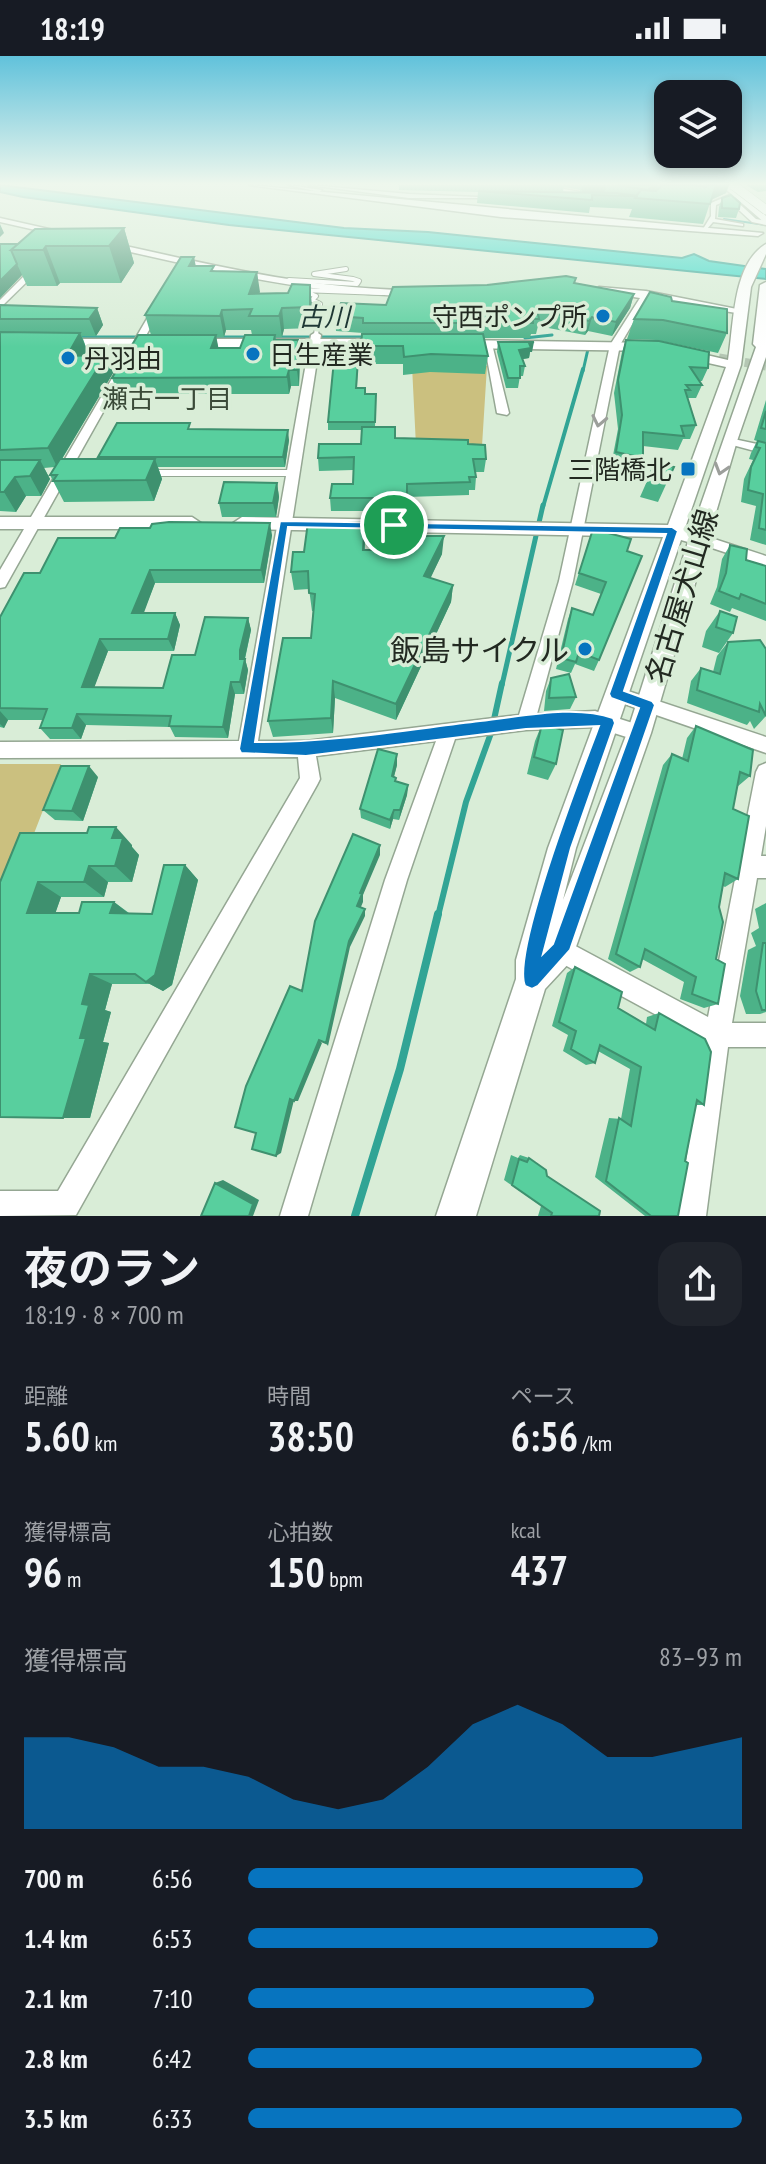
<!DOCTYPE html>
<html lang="ja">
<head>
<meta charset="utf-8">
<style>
  :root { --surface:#171b24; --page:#20242c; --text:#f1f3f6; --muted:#9ea1a6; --accent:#0774bf }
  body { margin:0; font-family:"PT Sans Narrow","Noto Sans JP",sans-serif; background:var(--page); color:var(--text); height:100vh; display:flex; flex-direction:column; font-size:30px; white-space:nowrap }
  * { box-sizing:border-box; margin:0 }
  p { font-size:26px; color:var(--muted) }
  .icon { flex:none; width:44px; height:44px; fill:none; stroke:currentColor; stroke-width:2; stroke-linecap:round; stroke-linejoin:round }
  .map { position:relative; height:1160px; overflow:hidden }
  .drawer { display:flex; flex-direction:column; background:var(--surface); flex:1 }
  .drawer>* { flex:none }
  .fabs { position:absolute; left:654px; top:24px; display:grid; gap:16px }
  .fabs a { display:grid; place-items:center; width:88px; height:88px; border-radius:16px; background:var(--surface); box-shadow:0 4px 12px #0003; font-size:40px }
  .pin { position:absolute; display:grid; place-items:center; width:68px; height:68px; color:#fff; margin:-34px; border:4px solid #fff; border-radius:50%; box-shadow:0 2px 8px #0007 }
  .round { display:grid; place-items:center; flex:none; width:84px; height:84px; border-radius:24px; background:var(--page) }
  .overview { display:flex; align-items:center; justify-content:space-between; height:136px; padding:0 24px }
  h1 { font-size:44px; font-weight:700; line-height:60px }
  .figures { display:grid; grid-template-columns:repeat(3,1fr); gap:12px; height:136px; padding:8px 24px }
  .figures div { display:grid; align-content:center }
  .figures b { font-size:40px; font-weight:700 }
  .figures small { font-size:22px; font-weight:400 }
  .figures p { font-size:22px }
  .chart { height:224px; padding:16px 24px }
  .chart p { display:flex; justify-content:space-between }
  .chart svg { width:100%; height:144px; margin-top:8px; fill:var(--accent); opacity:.7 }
  ul { padding:0 24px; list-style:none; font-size:26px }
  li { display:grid; grid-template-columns:128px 96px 1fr; align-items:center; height:60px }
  li i { height:20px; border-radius:10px; background:var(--accent) }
  .status { display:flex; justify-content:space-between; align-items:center; height:56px; padding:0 40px; background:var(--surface); direction:ltr }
  .status svg { height:22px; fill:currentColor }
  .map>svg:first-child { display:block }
</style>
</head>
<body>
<div class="status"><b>18:19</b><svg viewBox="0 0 49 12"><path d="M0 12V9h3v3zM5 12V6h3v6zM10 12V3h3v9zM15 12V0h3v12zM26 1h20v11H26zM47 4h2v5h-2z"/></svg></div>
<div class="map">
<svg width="766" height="1160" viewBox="0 0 766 1160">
  <rect width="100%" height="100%" fill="#d9edd7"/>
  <path fill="#cbc07f" d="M471,308L487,310L482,390H416L412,310Z
    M0,708H61L0,865Z"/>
  <path fill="#38d8c7" stroke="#31a495" stroke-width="2" d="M0,129L344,172L428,176L682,202L694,198L709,205L766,213V223L229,169L23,141L0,136Z"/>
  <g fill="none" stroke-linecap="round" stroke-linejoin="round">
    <path stroke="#31a495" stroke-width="2" d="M724,163L766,169"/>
    <path stroke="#31a495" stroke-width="3" d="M77,281H143
      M213,281H247
      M269,281H367
      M525,282L552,279
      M583,315L588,293"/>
    <path stroke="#31a495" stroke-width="4" d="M543,451L583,313"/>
    <path stroke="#31a495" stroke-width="5" d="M502,629L543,449"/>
    <path stroke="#31a495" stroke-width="6" d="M438,860L466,746L491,677L502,627"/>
    <path stroke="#31a495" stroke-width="8" d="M355,1160L400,1013L438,858"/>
    <path stroke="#b4c6b3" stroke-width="9" stroke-dasharray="9 4" stroke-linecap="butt" d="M719,302L766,310"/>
    <g stroke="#95a793" stroke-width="6">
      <path id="lane-far1" d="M289,224L357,228L359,225L353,223L314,218L346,213
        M316,279L320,248L312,244L316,240L301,234L382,237"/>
    </g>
    <g stroke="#95a793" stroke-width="8">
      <path id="lane" d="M149,417H293"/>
    </g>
    <g stroke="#95a793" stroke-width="3">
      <path id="street" d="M288,129L322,134L319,136Z
        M309,129L409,138L500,142H409Z
        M532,129H544L599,140L596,142Z
        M737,136L740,138L733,142L756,163L766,165V169L752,166L728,144L716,149L715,163L743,168V170L713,166L707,173H703L711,160V147Z
        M0,162L62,176L66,178L62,180L0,166Z
        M112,187C212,209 309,233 412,234L416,237L412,240C309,238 209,214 109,191Z
        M35,209L42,211L0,252V244Z
        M599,231L646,235L747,255L743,258L647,243L620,289L573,525L537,658L595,655L645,671L648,677L645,683L639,685L595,671L526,674L455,683L407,824L308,1160H280L385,824L436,685L316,700L320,723L317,729L76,1159L0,1160V1135H58L300,722L298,701L0,702V686L239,685L311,279L316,276L321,279L258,685H306L519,659L559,525L610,289L640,242L596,235Z
        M155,249L162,251L5,531L0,532V514Z
        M484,286L492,288L509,357L507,359L497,357Z
        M729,382L766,390V398L725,387V383Z
        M699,478L766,500V510L694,486L692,483L694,480Z
        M616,631L766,681V697L610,643L607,638L610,633Z
        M766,707V770L761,800H766V822H757L732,967H766V991H728L706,1160H678L704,985L552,902L549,894L552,886L560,883L568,886L708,961L756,716L759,710Z"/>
    </g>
    <g stroke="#95a793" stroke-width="3">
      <path id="secondary" d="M249,129L763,177L758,180L501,161Z
        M721,129H730L766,160V168Z
        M766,188V198L751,231L741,309L685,472L692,474L756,291L753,288L760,229L766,226V301L737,385L651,677L571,905L545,933L476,1160H436L516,923V904L548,792L663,481L242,473L233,467L242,461L668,469L726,311L655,295L458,292L451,288L458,284L655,287L728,304C734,269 732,208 766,188ZM681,484L688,486L627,677L563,844L576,792Z
        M0,283H391L398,287L391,291H0Z
        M0,461H192L201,467L192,473H0Z"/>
    </g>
    <use href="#lane-far1" stroke="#fff" stroke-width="4"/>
    <use href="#lane" stroke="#fff" stroke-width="6"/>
    <use href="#street" fill="#fff" fill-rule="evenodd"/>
    <use href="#secondary" fill="#fff" fill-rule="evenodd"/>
    <g stroke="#95a793" stroke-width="10" stroke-linecap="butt">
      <path id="secondary-bridge" d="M733,129L766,154"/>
    </g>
    <use href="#secondary-bridge" stroke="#fff" stroke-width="9"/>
  </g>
  <path fill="#4cb288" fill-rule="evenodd" d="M399,129H729L726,137L711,144L703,168L629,161L632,153L590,151L589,157L477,147L478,136L399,134ZM564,131L580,134V136H563Z
    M746,129H766V135L758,136Z
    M722,142L739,153L736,162L718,161L719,151Z
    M124,172L134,207L121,227H60L57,230H27L22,219L0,242V188H18Z
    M196,210L215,215L257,216L259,238L312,250V272L284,273L282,281H276V284H298L300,300L299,330H291L289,338H118L112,322L151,279L145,259ZM226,274H251L252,279L240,292H218L216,281H224Z
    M575,227L634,238L630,252L612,280L588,275L585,279L538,270L536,278H531L530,282H484L488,300L485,318L430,316L403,319V308H362L361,290L363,277L336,275L335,260L386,249Z
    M672,245L727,277L718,297L656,284L627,283L634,263Z
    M0,249L97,252L103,269L96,280H82L87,294L84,299H106L113,317L62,403H99L98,401L192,373L289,384L285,411H158L162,423L154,445L64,446L50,419L55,411L44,412L50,423L41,440H26L16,456L0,455Z
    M626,284L708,312L702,325H699L702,329L696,342H688L696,369L690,383H683L678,394L643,390V402L637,415L611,410L618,373L614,337L622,296Z
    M498,286L532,296H530L529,302L523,303L525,310L523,320H520L518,332H506L497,296Z
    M358,304L357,332L365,338H376L375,371L395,382L468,388L486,403L484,416H475L476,421L475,434H469V439L407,441L406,455H331L330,442L353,428V414L319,415L318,402L361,388L362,374H328V366Z
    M766,344V489L750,484L756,450L741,446L744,423L753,404L749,403L751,397L757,385L754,384Z
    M655,407L674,411L658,446L640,441Z
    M277,427L279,441L276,461H222L219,447Z
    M593,473L627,495L599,604L594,615L575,608L571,617L556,613L568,563L572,552L593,559L601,538L575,529Z
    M272,479L264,527H155L143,557H175L180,569L174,595H108L94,631L163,632L195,599L248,562L251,574L245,603L248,614L244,638H235L228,682L175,681L170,671L86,669L81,683H50L40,672L43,664H8L4,672L0,671V561L40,517L115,482Z
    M365,484V494L442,498L430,522L453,529L451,546L396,664L335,642L333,677L273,681L268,665L311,582L313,555H312L309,533L294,534L291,516L304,496Z
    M730,489L746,504L766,510V565L732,552L730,556L710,548L717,531L722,503Z
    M720,555L733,577L719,597L702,591L706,575Z
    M728,586L766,660L754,673L750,665L747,669L687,647L691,625L701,612L713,616L717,600Z
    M551,622L576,641L570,653L544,655L546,635Z
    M542,668L556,708L548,724L527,718L535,685Z
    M696,670L750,720L737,731L733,753L738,823L725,831L723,830L719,851L716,903L718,948L704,952L680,943L684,926L642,903L640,911L630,916L608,903L663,709L672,698L682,703L687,682Z
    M397,698V709L394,721L396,725L408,729L407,739L399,764L393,763L390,773L361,762L360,753Z
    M98,721L83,765L55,764L43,754Z
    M20,777L132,789V791L139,799L132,826H108L104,841H61L55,857H79L114,846L129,857L152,858L185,809L198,824L172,929L163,935L150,928H112L105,954L111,956L103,986L109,987L90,1062Z
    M766,847V956L760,958H746L740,940L748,894L756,890L751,877L759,872L755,853Z
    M575,911L618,952L646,968L647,961L659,957L704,1049H696L685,1105L678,1160H645L595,1121L609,1062L621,1063L630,1013L598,995L595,1007L586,1009L563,995L568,979L552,970L567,917Z
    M511,1099L518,1102L520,1099L529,1102L547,1120L599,1160H538L541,1150L504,1124Z"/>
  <path fill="#3e916f" d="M583,129H606L604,137L581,140Z
    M654,129H658L656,134L647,143L648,134Z
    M715,129H729L726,137L710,144Z
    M0,168L4,177L0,181Z
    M124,172L134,207L121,227L109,190Z
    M46,190L60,227L57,230L43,194Z
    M194,201L198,221L189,210Z
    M17,208L22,219L0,242V225Z
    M257,216L260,236L252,257L249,238Z
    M310,229L312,250V272L310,251Z
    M634,238L630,252L612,280L616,266Z
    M97,252L103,269L96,280L89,263Z
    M282,252L284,273L282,281L279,260Z
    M222,254L226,274L224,281L220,260Z
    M592,261L588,275L585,279L589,265Z
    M80,277L87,294L75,318L67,300Z
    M216,279L219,295L211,292Z
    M298,284L300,300L299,330L297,314Z
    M534,286L532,296H530L529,302L517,304L519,294L529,287Z
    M106,299L113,317L57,411L48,392Z
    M289,314L291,330L289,338L287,321Z
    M288,374L289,384L285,411L283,401Z
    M155,403L162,423L154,445L146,424Z
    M40,404L50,423L41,440L30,420Z
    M15,421L26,440L16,456L4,436Z
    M277,427L279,441L276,461L273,447Z
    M270,467L272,479L264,527L261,514Z
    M444,480L442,498L423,538L424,520Z
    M150,514L155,527L139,570L132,557Z
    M453,529L451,546L396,664V648Z
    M175,557L180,569L174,595L168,583Z
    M248,562L251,574L244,606L245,603L248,614L244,638L240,626V594Z
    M100,583L108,595L90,643L82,631Z
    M333,625L335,642L333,677L331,662Z
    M231,626L235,638L228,682L223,671Z
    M0,655L8,664L4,672L0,668Z
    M77,658L86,669L81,683L72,672Z
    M397,698V709L391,731L392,720Z
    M89,710L98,721L83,765L72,755Z
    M408,729L407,739L399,764L400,754Z
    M394,754L393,763L390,773V764Z
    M116,771L132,789V791L139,799L132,826L115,810L112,782Z
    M380,789V799L363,839V846L358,858L357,850L360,837Z
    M185,809L198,824L172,929L163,935L146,926Z
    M89,810L108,826L104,841L84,826Z
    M38,826L61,841L51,870L27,857Z
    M114,846L132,860L110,857Z
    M365,853V860L350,891L328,990L326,987L349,885Z
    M90,918L112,928L105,954L111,956L103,986L109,987L90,1062H63L82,948Z
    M319,984L322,987L298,1045H294Z
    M290,1043L294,1044L281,1097L276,1100Z
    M223,1124L259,1144L253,1160H249L215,1127Z"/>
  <path fill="#58cf9e" stroke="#3e916f" stroke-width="2" d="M618,129H654L648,134Z
    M662,129H692L706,131L707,129H716L710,148L635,142L641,134L656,135Z
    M478,135L617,137L638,140L592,139V144Z
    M731,139L740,147L739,153L722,152V142Z
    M124,172L109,190H46L43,194H11L35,173Z
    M0,188H18L11,194L17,208L0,225Z
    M181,201H194L189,210H214L211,215L257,216L249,238L288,237L292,228L310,229V251L282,252L279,260H249L252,253L222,254L220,260L145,259Z
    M566,220L576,222L574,227L634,238L616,266L592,261L589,265L537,254L539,263H533V267H363V262L335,260L341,247L386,249L393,231L487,229Z
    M650,236L671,241L672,245L727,253V277L663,264L634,263Z
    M0,249L97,252L89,263H0Z
    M0,276L80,277L67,300L106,299L48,392L0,394Z
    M362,278H483L488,300L431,298L404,301L403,290H361Z
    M138,279H216L211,292H240L245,279H275L274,284H298L297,314H289L287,321L112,322Z
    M626,284L659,285L709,296L708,312L690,311L702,329H686L690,334H685L696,369L681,370L684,380L643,376V402L616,396L622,359L618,324Z
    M498,286H534L529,287L531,292L519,294L525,310H520V322H508Z
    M334,304H358L356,332H365V338H376L375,366H328Z
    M766,355V373L761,372Z
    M117,367H190L188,373L288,374L283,401H98Z
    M362,371H395V382L468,384V388L485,389L486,403H473L476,421H469L470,426L407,428V442H330L332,428H353L354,401L318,402L319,388H361Z
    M758,385L766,387V474L759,472L763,438L748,434L751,411L760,392L756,391Z
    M60,403H155L146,424L53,425L57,419H50Z
    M0,404H40L30,420L15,421L4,436H0Z
    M655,407L674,411L667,426L649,420Z
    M224,426L277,427L273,447H219Z
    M169,466L270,467L261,514H150L132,557H175L168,583H100L82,631L163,632L172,599H195L205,561L248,562L240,594V603H245L240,626H231L223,671L169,670L171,660L77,658L72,672H40L47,653L0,652V561L24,517H40L58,482H115L120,472H150L152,468Z
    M308,466H365L363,494H406V480H444L424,520L453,529L396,648L333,625L331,662L268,665L283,582H311L315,538L309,537L308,515L291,516L293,496H304Z
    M593,473L631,483L627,495L642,500L599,604L579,596L576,606L561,602L572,552L593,559L606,526L579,517Z
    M730,489L747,493L746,504L766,510V548L741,538L739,543L719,535L726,517Z
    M720,555L737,561L733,577L716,571Z
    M760,584L766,593V660L760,648L759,656L697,634L701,612L720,618L728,586Z
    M569,618L576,641L549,642L551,622Z
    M542,668L563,674L556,708L534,701Z
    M696,670L753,694L750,720L740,716L733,753L749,760L738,823L725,817L719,851L723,866L716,903L725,908L718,948L692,938L696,921L645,893L640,911L616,898L672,698L688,705Z
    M378,693L397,698L392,720L396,722L395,725L408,729L400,754H394L390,764L360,753Z
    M61,710H89L72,755L43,754Z
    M89,771H116L112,782H123L115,810H89L84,826H38L27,857H79L82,846H114L110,857L152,858L164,809H185L155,919L146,926L135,918H90L82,948L89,949L80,982H86L63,1062L0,1061V826L20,777H87Z
    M353,778L380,789L360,837L362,838L357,850L365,853L349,885L326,987L319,984L294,1045L290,1043L276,1100L252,1093L256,1077L235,1071L246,1030L290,930L302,935L315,865Z
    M763,887H766V954H762L756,935Z
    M575,911L622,936L618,952L655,974L659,957L705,983L711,996L704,1049L697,1044L685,1105L688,1107L678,1160H651L606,1125L619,1062L631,1070L641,1011L600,989L595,1007L571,993L576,975L559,966Z
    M529,1102L546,1114L547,1120L600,1155L599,1160H551L552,1157L512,1129L519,1103L527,1106Z
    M215,1127L253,1148L249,1160H201Z"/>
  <defs><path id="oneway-chevron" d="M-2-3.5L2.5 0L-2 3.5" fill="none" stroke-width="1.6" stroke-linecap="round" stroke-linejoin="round" transform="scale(2)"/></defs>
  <g stroke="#9c9f9b">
    <use href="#oneway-chevron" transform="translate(599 365) rotate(102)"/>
    <use href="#oneway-chevron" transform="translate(721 413) rotate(107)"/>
  </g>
  <linearGradient id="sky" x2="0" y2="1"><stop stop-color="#61c2db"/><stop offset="0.44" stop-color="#eef7ed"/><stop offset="1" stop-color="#eef7ed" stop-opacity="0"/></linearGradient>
  <rect width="766" height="291" fill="url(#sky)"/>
  <path fill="#0774bf" stroke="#fff" stroke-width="2" fill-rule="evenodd" d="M280,465L672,471L678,475L624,635L652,645L655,649L570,894L538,930L532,933L525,930C511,897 583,712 599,670L526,673L306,700L241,697L239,693ZM288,471L666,478L609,638L611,642L639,652L553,888L543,898L571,792L615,667L613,662C573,648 521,661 480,665C405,674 330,687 255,686Z"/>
  <g fill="#0774bf" stroke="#d9edd7" stroke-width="3">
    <circle cx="603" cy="260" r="8"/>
    <circle cx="253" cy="298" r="8"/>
    <circle cx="68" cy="302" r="8"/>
    <rect x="680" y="405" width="16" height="16" rx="4"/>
    <circle cx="585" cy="593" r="8"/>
  </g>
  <g text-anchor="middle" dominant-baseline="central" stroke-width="7" stroke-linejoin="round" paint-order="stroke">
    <g font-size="26" font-style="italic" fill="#1e3734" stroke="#d9edd7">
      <text x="324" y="260">古川</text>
    </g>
    <g font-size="26" fill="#222921" stroke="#d9edd7" text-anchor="end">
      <text x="587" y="260">守西ポンプ所</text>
      <text x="269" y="298" text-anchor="start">日生産業</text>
      <text x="84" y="302" text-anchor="start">丹羽由</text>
      <text x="672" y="413">三階橋北</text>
    </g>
    <g font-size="26" fill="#3a4a38" stroke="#d9edd7">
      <text x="167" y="342">瀬古一丁目</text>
    </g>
    <g font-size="30" fill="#222921" stroke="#d9edd7">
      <text transform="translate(681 540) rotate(-73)">名古屋犬山線</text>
    </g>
    <g font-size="30" fill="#222921" stroke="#d9edd7" text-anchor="end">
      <text x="569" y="593">飯島サイクル</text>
    </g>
  </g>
</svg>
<div class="fabs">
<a><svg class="icon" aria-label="layers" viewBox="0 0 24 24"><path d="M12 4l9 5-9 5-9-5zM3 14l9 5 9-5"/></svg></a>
</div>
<div class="pin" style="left:394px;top:469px;background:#1e9e55"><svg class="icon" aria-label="arrive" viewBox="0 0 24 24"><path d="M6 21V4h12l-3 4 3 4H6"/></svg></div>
</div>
<section class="drawer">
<div class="overview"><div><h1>夜のラン</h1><p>18:19 · 8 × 700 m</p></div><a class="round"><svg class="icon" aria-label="share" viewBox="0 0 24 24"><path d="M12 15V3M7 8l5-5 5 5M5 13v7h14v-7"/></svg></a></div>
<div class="figures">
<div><p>距離</p><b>5.60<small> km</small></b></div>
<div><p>時間</p><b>38:50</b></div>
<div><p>ペース</p><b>6:56<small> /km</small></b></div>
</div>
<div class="figures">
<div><p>獲得標高</p><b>96<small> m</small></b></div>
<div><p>心拍数</p><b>150<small> bpm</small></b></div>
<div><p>kcal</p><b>437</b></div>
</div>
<div class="chart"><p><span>獲得標高</span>83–93 m</p>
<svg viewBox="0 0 160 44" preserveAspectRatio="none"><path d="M0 44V16L10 16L20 19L30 25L40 25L50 28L60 35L70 38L80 35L90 25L100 12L110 6L120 12L130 22L140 22L150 19L160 16V44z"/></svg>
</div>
<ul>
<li><b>700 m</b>6:56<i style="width:80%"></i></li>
<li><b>1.4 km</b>6:53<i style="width:83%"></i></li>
<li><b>2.1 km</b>7:10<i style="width:70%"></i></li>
<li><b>2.8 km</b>6:42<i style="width:92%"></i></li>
<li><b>3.5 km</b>6:33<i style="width:100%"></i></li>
</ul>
</section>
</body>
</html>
